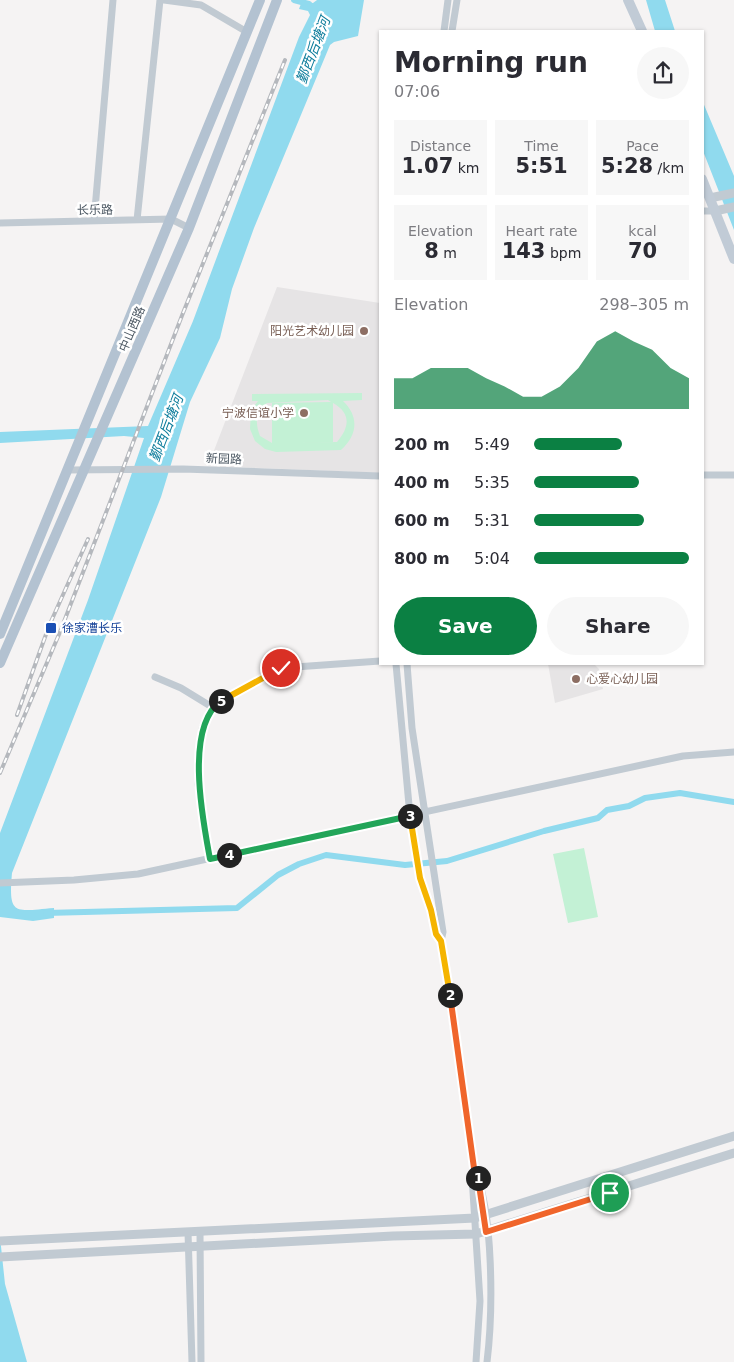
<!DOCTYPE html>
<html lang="en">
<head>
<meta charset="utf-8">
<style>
  :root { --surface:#fff; --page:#f7f7f7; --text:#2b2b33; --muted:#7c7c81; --accent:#0b8043 }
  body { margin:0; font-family:"DejaVu Sans","Noto Sans SC",sans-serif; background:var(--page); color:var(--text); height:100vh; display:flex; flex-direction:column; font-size:19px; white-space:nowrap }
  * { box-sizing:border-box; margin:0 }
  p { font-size:16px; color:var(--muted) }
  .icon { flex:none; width:28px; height:28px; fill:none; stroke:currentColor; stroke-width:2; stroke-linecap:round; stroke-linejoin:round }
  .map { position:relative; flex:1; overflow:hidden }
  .panel { position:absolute; left:379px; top:30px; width:325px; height:635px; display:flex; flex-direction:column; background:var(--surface); border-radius:0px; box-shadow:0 1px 4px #0004 }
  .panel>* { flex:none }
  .pin { position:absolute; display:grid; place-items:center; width:42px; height:42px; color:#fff; margin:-21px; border:2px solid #fff; border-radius:50%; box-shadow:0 1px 5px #0007 }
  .km { position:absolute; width:25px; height:25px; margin:-12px; border-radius:50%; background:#222; color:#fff; font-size:14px; line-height:25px; text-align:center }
  .round { display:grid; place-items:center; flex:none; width:52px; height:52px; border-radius:26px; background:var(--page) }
  .summary { display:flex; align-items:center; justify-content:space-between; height:85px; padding:0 15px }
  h1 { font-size:28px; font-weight:700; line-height:38px }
  .metrics { display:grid; grid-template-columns:repeat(3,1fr); gap:8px; height:85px; padding:5px 15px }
  .metrics div { display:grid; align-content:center; border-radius:0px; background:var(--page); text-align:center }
  .metrics b { font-size:21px; font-weight:700 }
  .metrics small { font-size:14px; font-weight:400 }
  .metrics p { font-size:14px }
  .chart { height:140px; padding:10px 15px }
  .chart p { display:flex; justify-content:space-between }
  .chart svg { width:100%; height:90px; margin-top:5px; fill:var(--accent); opacity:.7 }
  .action { display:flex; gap:10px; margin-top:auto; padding:10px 15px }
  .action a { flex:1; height:58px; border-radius:30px; background:var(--accent); color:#fff; font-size:20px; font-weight:700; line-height:58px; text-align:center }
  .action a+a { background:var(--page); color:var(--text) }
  ul { padding:0 15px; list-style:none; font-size:16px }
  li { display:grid; grid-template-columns:80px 60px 1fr; align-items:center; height:38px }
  li i { height:12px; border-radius:6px; background:var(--accent) }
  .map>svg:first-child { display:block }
</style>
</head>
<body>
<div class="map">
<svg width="734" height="1362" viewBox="0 0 734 1362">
  <rect width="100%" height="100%" fill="#f5f3f3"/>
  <path fill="#e6e4e5" d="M277,287L380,303V473L208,466Z
    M548,664H594L599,669L603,689L555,703Z"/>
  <path fill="#c3f1d5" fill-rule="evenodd" d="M362,393V400L343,401C359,416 358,435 341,450L276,452L265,449L255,441L250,429L251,410L258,401H252V394ZM328,400L331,402L272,403V443L260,436C255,423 255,411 267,403ZM333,403C351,413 350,427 337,442L272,443L333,442Z
    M584,848L598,917L568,923L553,854Z"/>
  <path fill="#90daee" d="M317,0H364L358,36L334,42L330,45L254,228L232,289L220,338L190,402L161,497L12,873C8,917 15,911 54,908V918L33,921L0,917V833L88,600L144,438L124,436L0,443V432L148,426L193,321L299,37L310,15L308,11L299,9L302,1L313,3Z
    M646,0H665L675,31H655Z
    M702,100L734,176V230L703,151Z
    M0,1237L5,1284L27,1362H0Z"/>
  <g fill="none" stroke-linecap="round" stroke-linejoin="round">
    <path stroke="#90daee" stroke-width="6" d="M294,0L309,4
      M46,913L237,908L278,875L299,864L326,855L405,865L447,861L544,831L598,818L607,810L629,806L645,798L680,793L734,802"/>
    <path stroke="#c1cad2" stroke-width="7" d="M164,0L201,5L247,32
      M444,31L448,0
      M452,31L457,0
      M702,211H715
      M137,220L160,0
      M94,221L113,0
      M0,223L171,219L189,228
      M68,470L183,469L380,476
      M702,475H734
      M396,664L410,816L420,878L431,910L436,934L441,941
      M407,664L412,728L443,932L441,941L474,1168C494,1212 493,1313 487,1362
      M155,677L181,688L212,707
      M210,859L198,784L202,729L212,707L281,668L380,661
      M0,883L74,880L138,874L683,756L734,752
      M474,1168L472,1176L480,1301L476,1362
      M188,1232L192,1362
      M200,1232L201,1362"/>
    <path stroke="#c1cad2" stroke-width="9" d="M710,198L734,193
      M715,211L734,207
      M0,1241L475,1218L734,1136
      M0,1257L393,1236L476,1234L734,1153"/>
    <path stroke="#c1cbd6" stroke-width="10" d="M628,0L642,31
      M702,179L734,259"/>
    <path stroke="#b3c2d1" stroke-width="10" d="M0,634L260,0
      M0,663L189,228L277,0"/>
    <g stroke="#b5b8bd" stroke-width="4">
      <path id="rail" d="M17,715L49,626L88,539
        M0,773L60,632L183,313L285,60"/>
    </g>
    <use href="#rail" stroke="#fff" stroke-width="2" stroke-dasharray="5.5" stroke-linecap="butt"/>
  </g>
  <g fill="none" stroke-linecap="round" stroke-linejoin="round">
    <g stroke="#fff" stroke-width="10">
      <path id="split-1" d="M478,1178L486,1232L610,1193"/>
    </g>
    <g stroke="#fff" stroke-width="10">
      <path id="split-2" d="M450,995L474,1168L478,1178"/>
    </g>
    <g stroke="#fff" stroke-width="10">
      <path id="split-3" d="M410,816L420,878L431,910L436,934L441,941L450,995"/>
    </g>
    <g stroke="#fff" stroke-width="10">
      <path id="split-4" d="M229,855L410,816"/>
    </g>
    <g stroke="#fff" stroke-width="10">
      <path id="split-5" d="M221,701C184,727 203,821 210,859L229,855"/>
    </g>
    <g stroke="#fff" stroke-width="10">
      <path id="split-6" d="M221,701L281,668"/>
    </g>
    <use href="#split-1" stroke="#f0652b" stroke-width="6"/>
    <use href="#split-2" stroke="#f0652b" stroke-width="6"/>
    <use href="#split-3" stroke="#f5b400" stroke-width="6"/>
    <use href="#split-4" stroke="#22a559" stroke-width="6"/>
    <use href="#split-5" stroke="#22a559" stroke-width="6"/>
    <use href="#split-6" stroke="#f5b400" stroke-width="6"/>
  </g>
  <g fill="#8d6e63" stroke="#fff" stroke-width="2">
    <circle cx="364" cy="331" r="5"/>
    <circle cx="304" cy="413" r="5"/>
    <circle cx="576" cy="679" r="5"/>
  </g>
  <rect fill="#1a4fb4" stroke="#fff" stroke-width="2" x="45" y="622" width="12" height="12" rx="2.5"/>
  <g text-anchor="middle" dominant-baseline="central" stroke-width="5" stroke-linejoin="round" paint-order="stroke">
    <g font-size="12" fill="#4a5661" stroke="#fff">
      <text transform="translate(95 210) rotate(-1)">长乐路</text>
      <text transform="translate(132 329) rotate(-67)">中山西路</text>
      <text transform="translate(224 459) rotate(2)">新园路</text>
    </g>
    <g font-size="12" fill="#785e54" stroke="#fff" text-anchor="end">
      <text x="354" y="331">阳光艺术幼儿园</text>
      <text x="294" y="413">宁波信谊小学</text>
      <text x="586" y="679" text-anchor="start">心爱心幼儿园</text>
    </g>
    <g font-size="12" fill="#164399" stroke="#fff" text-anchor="start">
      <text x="62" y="628">徐家漕长乐</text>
    </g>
    <g font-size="14" font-style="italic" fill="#0c7c9b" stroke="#fff">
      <text transform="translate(313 50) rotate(-69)">鄞西后塘河</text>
      <text transform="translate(166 428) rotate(-69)">鄞西后塘河</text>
    </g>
  </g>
</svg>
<div class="pin" style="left:610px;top:1193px;background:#1e9e55"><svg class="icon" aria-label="arrive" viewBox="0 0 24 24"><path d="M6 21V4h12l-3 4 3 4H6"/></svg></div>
<div class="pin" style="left:281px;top:668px;background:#d93025"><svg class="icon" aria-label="check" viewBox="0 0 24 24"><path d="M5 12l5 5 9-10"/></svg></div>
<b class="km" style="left:478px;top:1178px">1</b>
<b class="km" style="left:450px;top:995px">2</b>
<b class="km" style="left:410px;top:816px">3</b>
<b class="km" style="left:229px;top:855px">4</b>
<b class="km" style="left:221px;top:701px">5</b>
<section class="panel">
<div class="summary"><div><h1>Morning run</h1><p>07:06</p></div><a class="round"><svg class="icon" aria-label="share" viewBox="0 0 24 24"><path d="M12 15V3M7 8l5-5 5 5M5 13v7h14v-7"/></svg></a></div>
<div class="metrics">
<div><p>Distance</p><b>1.07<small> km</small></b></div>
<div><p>Time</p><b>5:51</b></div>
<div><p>Pace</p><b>5:28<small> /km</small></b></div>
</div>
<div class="metrics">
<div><p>Elevation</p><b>8<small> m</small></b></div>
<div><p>Heart rate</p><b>143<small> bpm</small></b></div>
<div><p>kcal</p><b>70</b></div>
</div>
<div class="chart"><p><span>Elevation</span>298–305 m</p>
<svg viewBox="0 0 160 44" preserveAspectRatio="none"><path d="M0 44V29L10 29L20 24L30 24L40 24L50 29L60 33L70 38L80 38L90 33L100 24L110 11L120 6L130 11L140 15L150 24L160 29V44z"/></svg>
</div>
<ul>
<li><b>200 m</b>5:49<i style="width:57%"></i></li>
<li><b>400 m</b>5:35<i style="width:68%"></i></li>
<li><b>600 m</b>5:31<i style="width:71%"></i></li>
<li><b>800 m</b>5:04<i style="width:100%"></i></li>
</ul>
<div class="action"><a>Save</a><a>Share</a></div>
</section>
</div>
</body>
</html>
